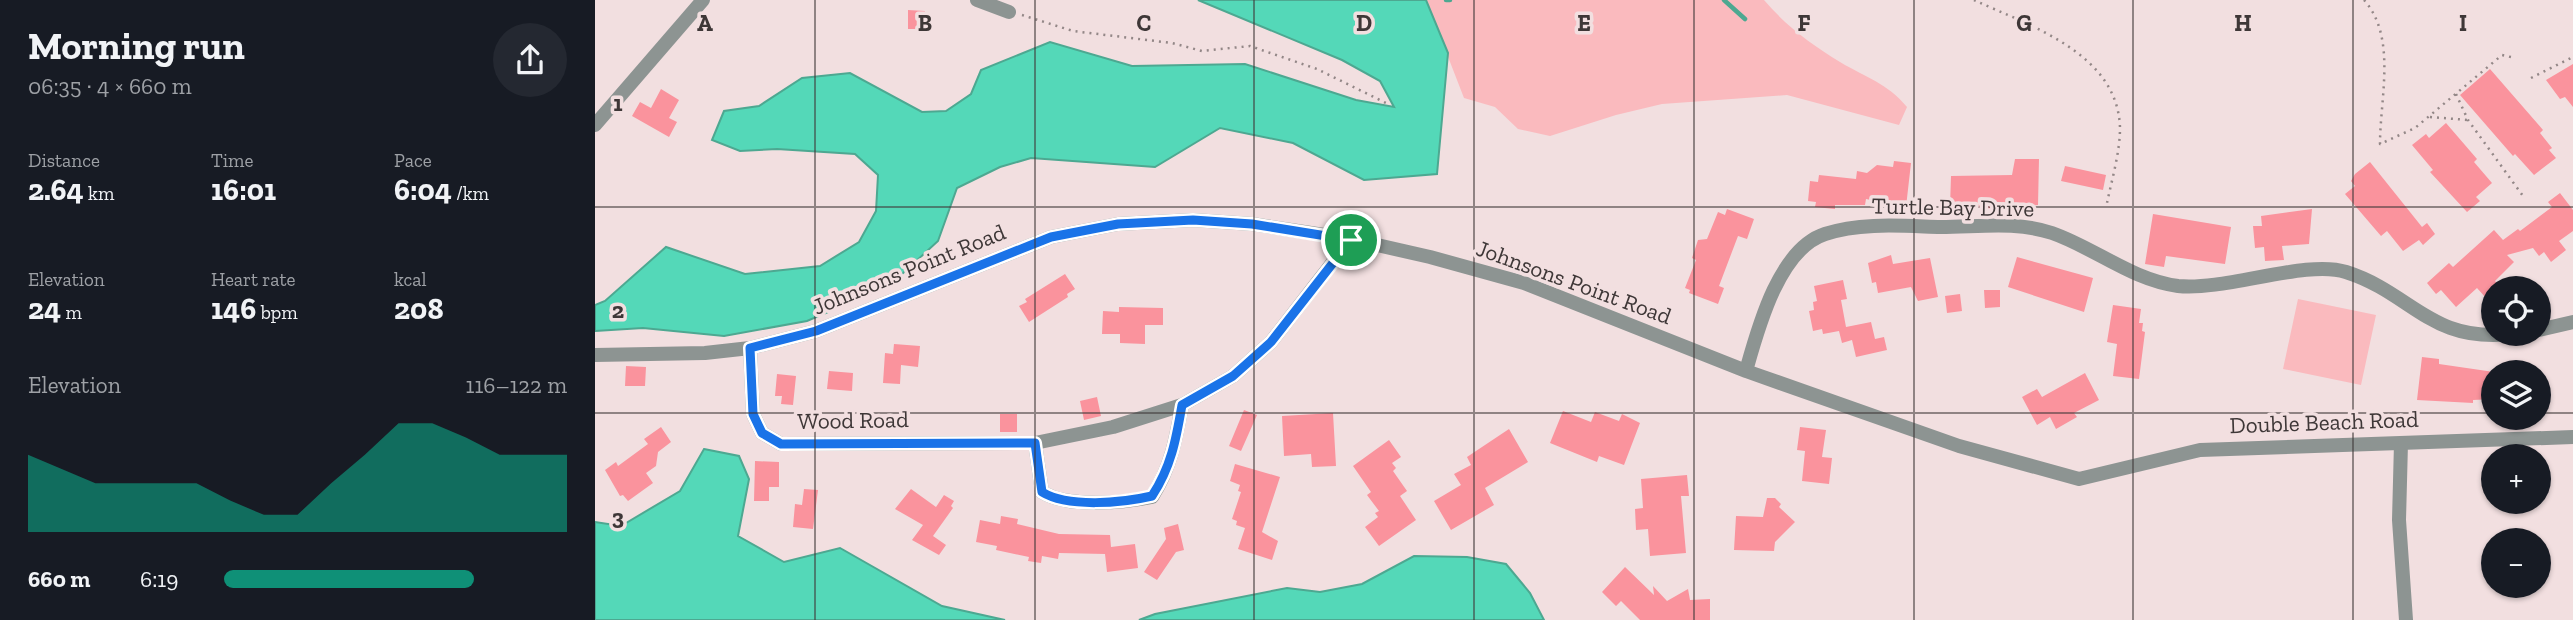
<!DOCTYPE html>
<html lang="en">
<head>
<meta charset="utf-8">
<style>
  :root { --surface:#171b24; --page:#242831; --text:#f1f3f6; --muted:#9ea1a6; --accent:#0f9077 }
  body { margin:0; font-family:"Zilla Slab",serif; background:var(--page); color:var(--text); height:100vh; display:flex; flex-direction:column; font-size:26px; white-space:nowrap }
  * { box-sizing:border-box; margin:0 }
  p { font-size:23px; color:var(--muted) }
  .icon { flex:none; width:38px; height:38px; fill:none; stroke:currentColor; stroke-width:2; stroke-linecap:round; stroke-linejoin:round }
  .map { position:relative; flex:1; overflow:hidden }
  .sheet { display:flex; flex-direction:column; background:var(--surface); width:595px }
  .sheet>* { flex:none }
  .controls { position:absolute; left:1886px; top:276px; display:grid; gap:14px }
  .controls a { display:grid; place-items:center; width:70px; height:70px; border-radius:50%; background:var(--surface); box-shadow:0 2px 5px #0004; font-size:35px }
  .pin { position:absolute; display:grid; place-items:center; width:60px; height:60px; color:#fff; margin:-30px; border:4px solid #fff; border-radius:50%; box-shadow:0 2px 7px #0007 }
  .round { display:grid; place-items:center; flex:none; width:74px; height:74px; border-radius:37px; background:var(--page) }
  .summary { display:flex; align-items:center; justify-content:space-between; height:119px; padding:0 28px }
  h1 { font-size:38px; font-weight:800; line-height:52px }
  .metrics { display:grid; grid-template-columns:repeat(3,1fr); gap:10px; height:119px; padding:7px 28px }
  .metrics div { display:grid; align-content:center }
  .metrics b { font-size:30px; font-weight:800 }
  .metrics small { font-size:19px; font-weight:400 }
  .metrics p { font-size:19px }
  .chart { height:196px; padding:14px 28px }
  .chart p { display:flex; justify-content:space-between }
  .chart svg { width:100%; height:126px; margin-top:7px; fill:var(--accent); opacity:.7 }
  ul { padding:0 28px; list-style:none; font-size:23px }
  li { display:grid; grid-template-columns:112px 84px 1fr; align-items:center; height:52px }
  li i { height:18px; border-radius:9px; background:var(--accent) }
  main { display:flex; flex:1; min-height:0 }
  .map>svg:first-child { display:block }
</style>
</head>
<body>
<main>
<section class="sheet">
<div class="summary"><div><h1>Morning run</h1><p>06:35 · 4 × 660 m</p></div><a class="round"><svg class="icon" aria-label="share" viewBox="0 0 24 24"><path d="M12 15V3M7 8l5-5 5 5M5 13v7h14v-7"/></svg></a></div>
<div class="metrics">
<div><p>Distance</p><b>2.64<small> km</small></b></div>
<div><p>Time</p><b>16:01</b></div>
<div><p>Pace</p><b>6:04<small> /km</small></b></div>
</div>
<div class="metrics">
<div><p>Elevation</p><b>24<small> m</small></b></div>
<div><p>Heart rate</p><b>146<small> bpm</small></b></div>
<div><p>kcal</p><b>208</b></div>
</div>
<div class="chart"><p><span>Elevation</span>116–122 m</p>
<svg viewBox="0 0 160 44" preserveAspectRatio="none"><path d="M0 44V17L10 22L20 27L30 27L40 27L50 27L60 33L70 38L80 38L90 27L100 17L110 6L120 6L130 11L140 17L150 17L160 17V44z"/></svg>
</div>
<ul>
<li><b>660 m</b>6:19<i style="width:73%"></i></li>
</ul>
</section>
<div class="map">
<svg width="1978" height="620" viewBox="0 0 1978 620">
  <rect width="100%" height="100%" fill="#f2dfe0"/>
  <path fill="#fababe" d="M831,0H1169C1191,26 1216,44 1245,62C1272,78 1292,83 1312,107L1304,125L1192,95L1067,104L1021,115L955,136L923,129L900,107L869,98Z
    M1703,299L1781,315L1766,385L1688,369Z"/>
  <path fill="#54d8b8" stroke="#4da891" stroke-width="2" d="M603,0H831L853,53L842,174L769,180L698,143L625,128L560,167L436,158L405,167L362,188L343,241L294,286L212,321L129,336L48,328L0,331V305L10,301L71,247L150,274L225,266L264,242L281,211L283,175L260,154L182,149L145,151L117,140L129,111L164,106L207,78L255,73L327,112L351,111L376,94L386,70L455,42L537,66L650,64L761,100L799,107L785,81L747,60Z
    M109,449L144,456L154,479L143,536L189,562L245,548L347,606L410,620H0V522L26,526L85,491Z
    M819,556L872,557L911,564L935,593L949,620H544L560,614L692,588L725,592L767,584Z"/>
  <g fill="none" stroke-linecap="round" stroke-linejoin="round">
    <path stroke="#4da891" stroke-width="4.5" d="M851,0H855
      M1129,0L1150,19"/>
  </g>
  <path fill="#fa939d" d="M313,10L330,11L329,29H313Z
    M1978,64V107L1970,97L1965,99L1951,80Z
    M1895,69L1948,130L1945,133L1957,148L1954,150L1961,158L1939,175L1920,154L1918,156L1865,95Z
    M66,89L84,100L74,118L82,122L74,137L37,116L45,102L56,108Z
    M1851,123L1882,159L1879,162L1897,183L1881,197L1885,201L1872,212L1835,172L1838,170L1817,145L1831,134L1834,138Z
    M1420,159H1444L1443,205L1416,207V209L1355,207L1356,176L1417,175Z
    M1299,161L1316,163L1311,207L1271,199L1270,205H1240V209L1220,207L1221,202L1213,201L1215,181L1223,182L1224,175L1261,179L1262,171L1272,173L1282,165L1298,167Z
    M1775,162L1827,227L1832,223L1840,234L1828,245L1824,240L1808,251L1792,231L1786,236L1750,194L1760,186L1756,181L1760,174Z
    M1470,166L1511,175L1508,190L1466,181Z
    M1965,193L1978,210V231L1964,241L1971,250L1956,262L1949,252L1944,256L1938,248L1912,255L1919,262L1900,281L1904,286L1891,298L1882,288L1861,307L1846,290L1841,294L1832,283L1854,263L1858,267L1899,230L1908,240L1923,229L1925,231L1957,207L1953,202Z
    M1132,209L1159,219L1152,239L1143,236L1124,286L1129,288L1123,304L1094,293L1095,290L1090,288L1101,260L1097,258L1103,240L1112,239L1123,212L1130,215Z
    M1717,209L1714,244L1687,246L1689,260L1670,261L1669,247L1660,248L1658,226H1667L1666,216Z
    M1558,214L1636,227L1630,264L1571,256L1569,267L1550,264Z
    M1296,255L1298,264L1335,258L1343,297L1323,301L1316,287L1283,293L1281,282L1277,283L1273,263Z
    M1422,257L1498,278L1489,312L1413,287Z
    M470,274L480,289L472,294L473,297L434,322L424,306L432,302L430,299Z
    M1248,280L1252,299L1246,300L1251,327L1276,322L1280,339L1289,337L1292,350L1261,357L1257,340L1247,343L1244,331L1228,334L1227,329L1218,331L1214,311L1219,310L1218,302L1222,301L1219,286Z
    M1389,290H1405V307L1390,308Z
    M1365,294L1367,311L1352,313L1350,296Z
    M1518,305L1546,309L1544,323H1548L1547,331L1550,332L1544,379L1518,376L1522,344L1512,342Z
    M524,307L568,308V325H550V344L525,343V334H507L508,311L524,312Z
    M299,344L325,346L323,367L306,365L305,384L288,383L290,353L298,354Z
    M1827,357L1844,359V364L1899,372V399L1878,400V403L1822,400Z
    M31,366L51,367L50,386H30Z
    M234,371L258,373L257,391L232,389Z
    M1490,373L1504,400L1479,413L1482,417L1461,429L1455,417L1442,425L1427,397L1442,389L1447,397Z
    M182,374L201,376L198,405L186,404L187,396H180Z
    M502,397L506,416L489,420L485,401Z
    M649,410L662,415L646,451L634,446Z
    M968,411L996,422L1000,412L1024,421L1027,414L1045,423L1029,465L1004,456L1002,462L955,443Z
    M738,413L741,466L717,467L716,454L689,456L687,416Z
    M405,414H422V432H405Z
    M66,427L76,442L63,452L61,466L51,473L58,483L33,501L28,495L25,496L10,470L21,462L23,466L53,444L49,439Z
    M1205,427L1231,430L1227,457L1237,458L1234,484L1207,481L1210,451L1202,450Z
    M914,429L933,462L890,488L899,505L856,530L839,501L866,485L859,474L876,465L872,457Z
    M794,440L806,457L797,463L801,468L798,471L812,491L805,496L821,520L784,546L770,527L783,517L780,513L784,511L772,495L776,492L758,466Z
    M160,461L184,462V487H174V501H159Z
    M640,464L685,477L667,532L683,541L677,560L643,549L650,528L641,525L642,521L637,519L646,492L643,491L645,485L635,481Z
    M1092,475L1094,496H1086L1091,553L1055,556L1053,529L1041,530L1040,509L1048,508L1046,479Z
    M209,489L223,490L218,529L198,527L200,504L207,505Z
    M316,489L341,507L349,495L359,501L356,506L358,508L338,536L351,545L344,555L317,540L328,525L300,509Z
    M1172,498H1180L1186,504L1184,507L1200,522L1180,542L1179,551L1139,550L1141,516L1168,517Z
    M406,516L423,519L422,524L464,534L515,535L516,547L540,544L543,568L512,572L510,554L464,553L463,559L447,556L446,563L433,561L434,557L401,550L402,546L381,542L385,520L405,524Z
    M583,524L589,550L581,552L562,580L549,572L571,539L569,528Z
    M1030,567L1059,595L1058,586L1072,601L1093,589L1095,600L1115,599V620H1045L1026,601L1021,606L1007,592Z"/>
  <g fill="none" stroke-linecap="round" stroke-linejoin="round">
    <path stroke="#938787" stroke-width="2.5" stroke-dasharray="2 5" stroke-linecap="butt" d="M1379,0C1435,26 1523,53 1525,128C1525,152 1517,179 1512,203
      M1769,0C1802,37 1785,98 1785,144L1820,128L1907,55L1920,58
      M427,15L478,31L577,43L607,51L655,46L722,69L793,104
      M1936,78L1978,57
      M1861,94L1873,120L1928,196
      M1835,117L1873,120"/>
    <path stroke="#8d9492" stroke-width="14" d="M382,0L414,12
      M0,125L108,0
      M1944,330L1978,322
      M155,348L158,414L167,433L186,444L440,443L518,427L587,405L638,376L676,342L756,239
      M0,355L110,353L155,348L221,331L456,237L523,224L598,220L657,224L756,239L835,257L929,283L1151,371L1364,446L1484,479L1605,450L1978,437
      M1151,371C1163,328 1184,249 1230,234C1266,222 1309,226 1346,227C1383,227 1422,221 1457,233C1500,248 1537,280 1583,286C1631,291 1712,259 1751,272C1817,293 1835,343 1916,334
      M440,443L447,492C473,508 527,503 557,497C576,467 581,439 587,405
      M1806,443L1804,520L1811,620"/>
  </g>
  <g fill="none" stroke-linecap="round" stroke-linejoin="round">
    <g stroke="#fff" stroke-width="14">
      <path id="route" d="M598,220L657,224L756,240L676,342L638,376L587,405C581,440 576,467 557,496C527,503 473,508 447,492L440,443L186,444L167,433L158,414L155,348L221,331L456,237L523,224Z"/>
    </g>
    <use href="#route" stroke="#1a73e8" stroke-width="9"/>
  </g>
  <path fill="none" stroke="#3e3737" stroke-width="2" stroke-opacity="0.55" d="M220,0V620M440,0V620M659,0V620M879,0V620M1099,0V620M1319,0V620M1538,0V620M1758,0V620M0,207H1978M0,413H1899M1944,413H1978"/>
  <g text-anchor="middle" dominant-baseline="central" stroke-width="7" stroke-linejoin="round" paint-order="stroke">
    <g font-size="23" fill="#3e3737" stroke="#f2dfe0">
      <text transform="translate(1358 207) rotate(1)">Turtle Bay Drive</text>
      <text transform="translate(314 269) rotate(-22)">Johnsons Point Road</text>
      <text transform="translate(979 282) rotate(20)">Johnsons Point Road</text>
      <text transform="translate(258 420) rotate(-1)">Wood Road</text>
      <text transform="translate(1729 422) rotate(-2)">Double Beach Road</text>
    </g>
  </g>
  <g font-size="23" text-anchor="middle" font-weight="bold" fill="#3e3737" stroke="#f2dfe0" stroke-width="7" stroke-linejoin="round" paint-order="stroke">
    <text x="110" y="31">A</text>
    <text x="330" y="31">B</text>
    <text x="549" y="31">C</text>
    <text x="769" y="31">D</text>
    <text x="989" y="31">E</text>
    <text x="1209" y="31">F</text>
    <text x="1429" y="31">G</text>
    <text x="1648" y="31">H</text>
    <text x="1868" y="31">I</text>
    <text x="23" y="111">1</text>
    <text x="23" y="318">2</text>
    <text x="23" y="525">3</text>
  </g>
</svg>
<div class="controls">
<a><svg class="icon" aria-label="locate" viewBox="0 0 24 24"><circle cx="12" cy="12" r="6"/><path d="M12 2v4M12 18v4M2 12h4M18 12h4"/></svg></a>
<a><svg class="icon" aria-label="layers" viewBox="0 0 24 24"><path d="M12 4l9 5-9 5-9-5zM3 14l9 5 9-5"/></svg></a>
<a>+</a>
<a>−</a>
</div>
<div class="pin" style="left:756px;top:240px;background:#1e9e55"><svg class="icon" aria-label="arrive" viewBox="0 0 24 24"><path d="M6 21V4h12l-3 4 3 4H6"/></svg></div>
</div>
</main>
</body>
</html>
